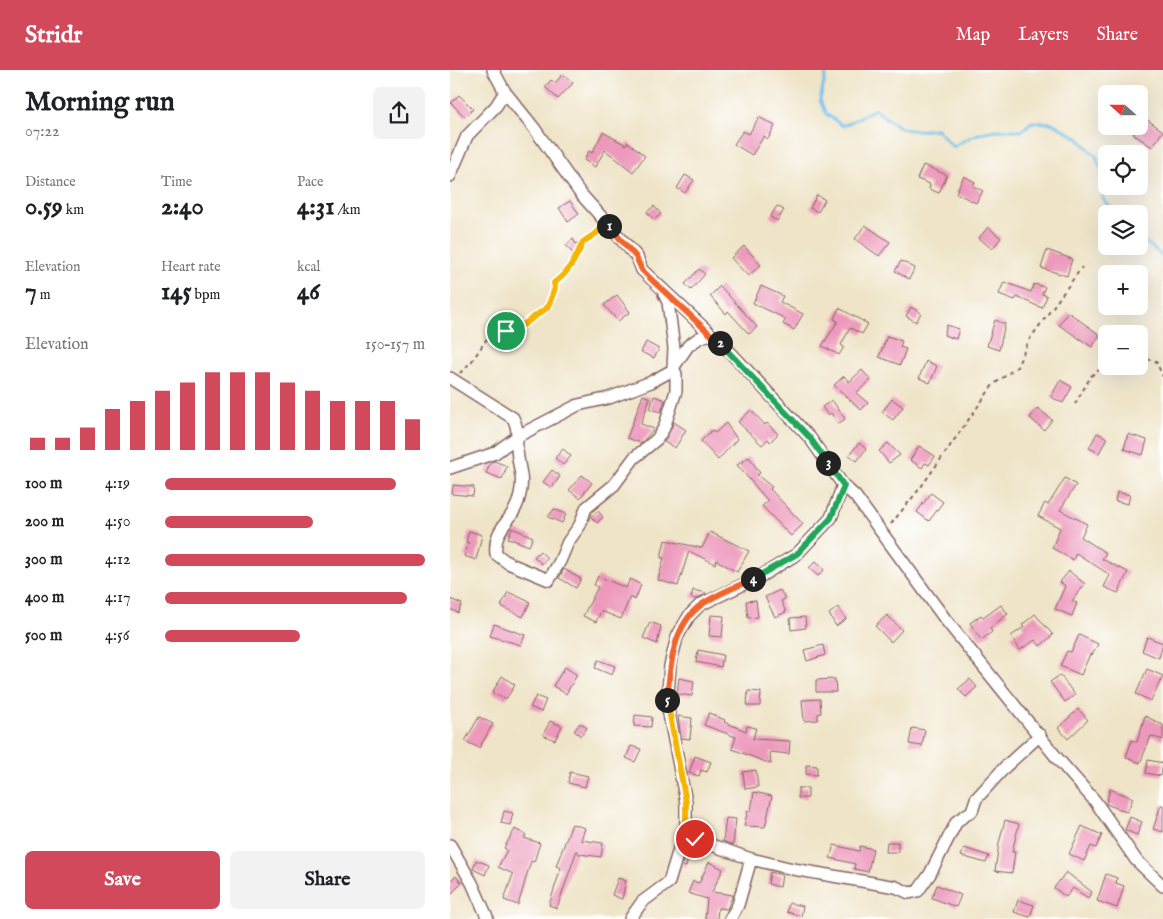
<!DOCTYPE html>
<html lang="en">
<head>
<meta charset="utf-8">
<style>
  :root { --surface:#fff; --page:#f2f2f2; --text:#202124; --muted:#757577; --accent:#d1495b }
  body { margin:0; font-family:"IM FELL English",serif; background:var(--page); color:var(--text); height:100vh; display:flex; flex-direction:column; font-size:19px; white-space:nowrap }
  * { box-sizing:border-box; margin:0 }
  p { font-size:16px; color:var(--muted) }
  .icon { flex:none; width:28px; height:28px; fill:none; stroke:currentColor; stroke-width:2; stroke-linecap:round; stroke-linejoin:round }
  .map { position:relative; flex:1; overflow:hidden }
  .panel { display:flex; flex-direction:column; background:var(--surface); width:450px }
  .panel>* { flex:none }
  .needle { width:32px; rotate:291deg }
  .buttons { position:absolute; left:648px; top:15px; display:grid; gap:10px }
  .buttons a { display:grid; place-items:center; width:50px; height:50px; border-radius:8px; background:var(--surface); box-shadow:0 5px 20px #0002; font-size:25px }
  .pin { position:absolute; display:grid; place-items:center; width:42px; height:42px; color:#fff; margin:-21px; border:2px solid #fff; border-radius:50%; box-shadow:0 1px 5px #0007 }
  .km { position:absolute; width:25px; height:25px; margin:-12px; border-radius:50%; background:#222; color:#fff; font-size:14px; line-height:25px; text-align:center }
  .round { display:grid; place-items:center; flex:none; width:52px; height:52px; border-radius:8px; background:var(--page) }
  .head { display:flex; align-items:center; justify-content:space-between; height:85px; padding:0 25px }
  h1 { font-size:28px; font-weight:700; line-height:38px }
  .figures { display:grid; grid-template-columns:repeat(3,1fr); gap:8px; height:85px; padding:5px 25px }
  .figures div { display:grid; align-content:center }
  .figures b { font-size:25px; font-weight:700 }
  .figures small { font-size:14px; font-weight:400 }
  .figures p { font-size:14px }
  .chart { height:140px; padding:10px 25px }
  .chart p { display:flex; justify-content:space-between }
  .chart svg { width:100%; height:90px; margin-top:5px; stroke:var(--accent); stroke-width:6 }
  .action { display:flex; gap:10px; margin-top:auto; padding:10px 25px }
  .action a { flex:1; height:58px; border-radius:8px; background:var(--accent); color:#fff; font-size:20px; font-weight:700; line-height:58px; text-align:center }
  .action a+a { background:var(--page); color:var(--text) }
  ul { padding:0 25px; list-style:none; font-size:16px }
  li { display:grid; grid-template-columns:80px 60px 1fr; align-items:center; height:38px }
  li i { height:12px; border-radius:6px; background:var(--accent) }
  header { display:flex; align-items:center; gap:30px; box-sizing:border-box; height:70px; padding:0 25px; background:var(--accent); color:#fff }
  header strong { font-size:24px }
  nav { display:flex; gap:28px; margin-inline-start:auto; font-size:18px }
  main { display:flex; flex:1; min-height:0 }
  .map>svg:first-child { display:block }
</style>
</head>
<body>
<header>
<strong>Stridr</strong>
<nav><a>Map</a><a>Layers</a><a>Share</a></nav>
</header>
<main>
<section class="panel">
<div class="head"><div><h1>Morning run</h1><p>07:22</p></div><a class="round"><svg class="icon" aria-label="share" viewBox="0 0 24 24"><path d="M12 15V3M7 8l5-5 5 5M5 13v7h14v-7"/></svg></a></div>
<div class="figures">
<div><p>Distance</p><b>0.59<small> km</small></b></div>
<div><p>Time</p><b>2:40</b></div>
<div><p>Pace</p><b>4:31<small> /km</small></b></div>
</div>
<div class="figures">
<div><p>Elevation</p><b>7<small> m</small></b></div>
<div><p>Heart rate</p><b>145<small> bpm</small></b></div>
<div><p>kcal</p><b>46</b></div>
</div>
<div class="chart"><p><span>Elevation</span>150–157 m</p>
<svg viewBox="0 0 160 44" preserveAspectRatio="none"><path d="M5 44V38M15 44V38M25 44V33M35 44V24M45 44V20M55 44V15M65 44V11M75 44V6M85 44V6M95 44V6M105 44V11M115 44V15M125 44V20M135 44V20M145 44V20M155 44V29"/></svg>
</div>
<ul>
<li><b>100 m</b>4:19<i style="width:89%"></i></li>
<li><b>200 m</b>4:50<i style="width:57%"></i></li>
<li><b>300 m</b>4:12<i style="width:100%"></i></li>
<li><b>400 m</b>4:17<i style="width:93%"></i></li>
<li><b>500 m</b>4:56<i style="width:52%"></i></li>
</ul>
<div class="action"><a>Save</a><a>Share</a></div>
</section>
<div class="map">
<svg width="713" height="849" viewBox="0 0 713 849">
  <rect width="100%" height="100%" fill="#fff"/>
  <filter id="ink" filterUnits="userSpaceOnUse"><feTurbulence type="fractalNoise" baseFrequency=".02" numOctaves="2"/><feDisplacementMap in="SourceGraphic" scale="10" xChannelSelector="R" yChannelSelector="G"/><feConvolveMatrix kernelMatrix="1 2 1 2 8 2 1 2 1" color-interpolation-filters="sRGB"/></filter>
  <filter id="wash" filterUnits="userSpaceOnUse"><feTurbulence type="fractalNoise" baseFrequency=".0096" numOctaves="4" result="noise"/><feDisplacementMap in="SourceGraphic" scale="20" xChannelSelector="R" yChannelSelector="G"/><feGaussianBlur stdDeviation="1.12" result="paint"/><feColorMatrix in="noise" values="0 0 0 0 0 0 0 0 0 0 0 0 0 0 0 0 0 1.4 0 .05"/><feComposite in="paint" operator="in"/></filter>
  <g filter="url(#wash)">
    <rect width="100%" height="100%" fill="#efe4c8"/>
    <g fill="none" stroke-linecap="round" stroke-linejoin="round">
      <path stroke="#6bbfe8" stroke-width="3" d="M377,0L370,30L376,44L393,56L425,39C451,60 453,63 487,59L503,77C526,62 545,57 571,61L582,52L602,53L628,68L646,86L653,105V129L666,144
        M689,166L713,187"/>
    </g>
    <g id="blocks">
      <path fill="#ed99bc" d="M113,4L123,13L108,29L95,17L101,10L105,13Z
        M9,25L23,39L15,47L1,33Z
        M309,47L325,56L318,69L314,66L302,85L284,74L293,61L299,64Z
        M695,48L713,61L702,77L683,64Z
        M153,62L176,75L178,72L195,86L183,102L155,80L145,97L134,90L139,81L142,83Z
        M473,95L497,105L489,123L479,119L480,114L467,109Z
        M235,105L244,110L235,123L227,118Z
        M514,106L525,112L523,116L533,121L526,133L506,123Z
        M367,125L375,130L368,142L360,138Z
        M120,131L129,144L118,152L109,138Z
        M204,136L211,144L204,150L197,142Z
        M327,136L334,140L327,151L320,147Z
        M415,155L440,172L429,186L405,169Z
        M538,157L551,168L542,179L529,168Z
        M123,169L126,174L130,171L135,178L125,186L116,175Z
        M294,176L311,195L298,206L281,188Z
        M597,180L622,189L617,206L591,198Z
        M451,191L465,198L459,209L445,201Z
        M249,199L255,204L241,220L235,214Z
        M554,212L581,222L584,214L595,217L592,224L597,226L592,238L567,227L565,230L549,224Z
        M270,216L307,257L299,264L278,241L276,244L260,226Z
        M311,216L333,226L330,232L353,244L344,260L333,254L336,249L303,233Z
        M167,225L180,242L168,251L154,235Z
        M461,237L471,243L466,252L456,246Z
        M389,238L418,254L412,264L400,258L391,275L394,277L389,285L372,276L388,251L384,249Z
        M618,242L650,265L642,277L609,255Z
        M545,250L555,254L549,280L537,276Z
        M497,255L509,259L506,269L494,265Z
        M437,266L452,271L450,277L456,279L450,295L429,287Z
        M196,272L209,279L204,288L191,282Z
        M476,291L487,296L480,313L469,308Z
        M412,300L421,310L406,323L418,333L411,340L384,315L394,306L399,312Z
        M610,310L622,317L613,333L601,327Z
        M193,325L200,328L191,354L204,359L191,373L177,368Z
        M204,326L215,330L211,342L200,339Z
        M442,329L453,337L443,350L432,342Z
        M382,330L395,349L388,354L381,343L378,345L372,337Z
        M588,338L602,350L594,360L580,348Z
        M301,340L315,355L317,353L328,364L320,372L318,369L312,375L288,352Z
        M224,352L236,360L225,378L214,372Z
        M276,353L287,369L268,390L251,371L262,360L265,363Z
        M647,363L657,368L649,383L639,378Z
        M678,364L697,370L693,385L674,379Z
        M409,373L416,379L407,391L399,385Z
        M438,373L450,385L439,393L429,381Z
        M469,376L485,386L479,395L475,393L472,398L460,390Z
        M113,379L121,386L113,395L105,388Z
        M299,387L310,403L307,405L322,417L320,419L353,454L341,466L312,436L318,431L287,395Z
        M44,391L57,396L52,409L36,403L41,392Z
        M102,400L110,406L102,418L93,412Z
        M132,405L142,413L130,428L119,420Z
        M615,408L626,415L610,440L637,454L631,467L656,483L652,489L678,502L668,523L654,517L660,505L626,483L623,490L602,478L610,458L588,446L595,433L598,435Z
        M3,415L24,417L23,426L2,424Z
        M667,422L680,425L678,434L665,431Z
        M481,423L493,432L479,451L467,442Z
        M104,439L116,444L112,453L98,447Z
        M148,441L153,447L147,453L141,447Z
        M62,458L83,467L79,476L58,468Z
        M19,461L32,465L26,490L14,486L19,473L16,472Z
        M260,462L299,481L287,502L266,490L265,494L239,481L228,516L208,510L214,488H211L215,470L252,478Z
        M90,481L97,488L92,494L84,487Z
        M366,491L374,500L368,506L359,498Z
        M114,499L131,509L126,518L109,508Z
        M619,501L635,514L622,531L627,533L622,546L605,539L615,516L610,512Z
        M148,506L176,518L180,509L191,515L185,530L180,527L171,549L151,541L146,552L133,546L148,517L144,515Z
        M243,520L256,523V524L246,529L241,528Z
        M330,520L335,529L331,531L336,542L325,547L315,527Z
        M58,522L80,532L73,547L51,536Z
        M0,529L12,534L8,543L0,539Z
        M306,530L308,547L298,548L296,531Z
        M551,535L558,544L540,558L542,562L531,570L520,553L531,545L533,548Z
        M388,537L396,549L386,556L379,544Z
        M585,544L603,565L590,576L585,570L570,580L561,566L574,557L572,555Z
        M261,545L274,546L272,567L259,566Z
        M437,545L452,560L441,572L425,556Z
        M355,547L356,558L341,560L340,548Z
        M200,552L211,556L207,574L193,568Z
        M44,554L75,565L71,575L40,566Z
        M629,565L648,574L642,585L640,584L631,605L610,596L617,581L621,582Z
        M697,567L713,573L709,588L692,581Z
        M373,575L375,585L357,591L354,580Z
        M248,580L273,585L271,597L246,592Z
        M148,590L165,596L162,605L145,598Z
        M115,597L127,605L116,624L103,616Z
        M697,599L713,606L701,631L686,624Z
        M610,605L625,625L615,632L600,612Z
        M52,606L65,615L56,629L42,623Z
        M229,608L244,611L242,626L227,624Z
        M385,609L386,622H366V610Z
        M520,609L527,617L516,627L508,619Z
        M298,621L311,622L310,636H297Z
        M86,626L96,630L91,642L80,637Z
        M370,629L371,643L368,644V650L354,651L352,630Z
        M628,639L638,650L618,669L608,658Z
        M259,643L275,650L274,652L296,661L297,656L306,658L303,669L340,671L339,684L320,682L321,694L282,679L286,667L254,655Z
        M185,645L202,647L201,657L184,656Z
        M228,646L242,648L240,669L231,668Z
        M695,646L713,655V670L701,666L690,693L676,687L682,670L687,672Z
        M29,647L43,654L29,678L15,671Z
        M100,651L112,656L105,670L93,665Z
        M130,653L137,658L131,666L124,661Z
        M462,658L475,660L472,676L459,674Z
        M181,676L191,679L185,692L176,688Z
        M245,686L261,692L257,702L251,700L249,706L239,703Z
        M698,690L713,693L711,706L696,703Z
        M356,695L367,696V705L356,704Z
        M306,700L308,717L295,719L293,702Z
        M120,702L138,706L135,717L118,713Z
        M348,718H358V728H348Z
        M660,719L683,728L677,742L656,734Z
        M304,722L322,726L315,757L294,756L298,740L301,741Z
        M711,735H713V762L703,759Z
        M54,741L63,743L60,755L51,753Z
        M680,747L692,752L687,765L675,760Z
        M276,748L286,749L283,775L273,771Z
        M555,750L569,754L562,782H565L562,803L545,801L549,773Z
        M122,754L135,758L131,770L153,773L151,787L129,784L127,780L107,838L99,835L111,798L106,796Z
        M632,756L652,765L646,778L641,776L634,791L619,784Z
        M65,759L76,765L74,768L90,773L84,792L81,791L68,835L54,830L63,804L48,797L57,780L54,778Z
        M437,772H448V782H436Z
        M384,775L409,781L410,776L423,779L418,802L404,799L405,794L380,788Z
        M514,778L539,786L536,793L511,786Z
        M236,783L239,784L236,797L232,796Z
        M26,790L39,795L35,805L23,799Z
        M259,792L273,799L262,822L283,825L277,839L268,838L267,849H255L257,829L238,823L243,811L249,813Z
        M320,802L332,805L330,817L318,814Z
        M616,802L642,822L638,828L623,818L616,827L604,818Z
        M656,804L667,808L666,813L674,816L667,838L647,831Z
        M6,806L12,813L0,825V811Z
        M168,808L176,811L172,829L162,825Z
        M487,815L511,825L506,837L482,828Z
        M568,830L584,835L580,847L564,842Z
        M339,833L353,836L351,846L337,842Z"/>
    </g>
  </g>
  <g filter="url(#ink)">
    <use href="#blocks" fill-opacity="0" stroke="#846462" stroke-width="1"/>
    <g fill="none" stroke-linecap="round" stroke-linejoin="round">
      <g stroke="#846462" stroke-width="14">
        <path id="minor" d="M55,22L84,58L130,123L187,187L192,200L281,283L360,368L393,415L405,426L495,549L607,688L645,731L686,790L713,816
          M0,106L17,66L46,36L55,22L43,0
          M0,308L63,348C69,359 66,366 67,378C68,402 76,405 68,432C61,453 43,458 46,484L58,493L99,510L110,491L118,472L130,455L136,438L164,415L184,388L207,369L214,358L226,321V304L223,298L224,278L218,232L214,224
          M0,398L45,383L68,366L128,335L159,328L201,312L221,301L238,276L249,268L260,264
          M236,766L301,789L343,799L446,817L459,823L468,821L480,804L507,751L522,741L526,729L555,697L590,665
          M0,775L22,813L38,849
          M180,849L192,832L219,812L229,779L236,766V732L217,634L220,596L227,567L239,546L250,535L311,506L347,484L381,448L393,415
          M280,849L288,835L301,789"/>
      </g>
      <path stroke="#846462" stroke-width="2" stroke-dasharray="4 4" stroke-linecap="butt" d="M689,288L706,291L713,307
        M10,303L22,291L40,264L73,255L98,237L104,213L117,201L130,182L133,172L149,159
        M625,334L641,306L656,295
        M441,454L471,417L543,315L567,297L579,270L632,197"/>
      <use href="#minor" stroke="#fff" stroke-width="11"/>
    </g>
  </g>
  <g fill="none" stroke-linecap="round" stroke-linejoin="round" filter="url(#ink)">
    <g stroke="#fff" stroke-width="10">
      <path id="split-1" d="M56,261L73,255L98,237L105,218L104,213C119,202 126,188 133,172L148,162L155,152L159,156"/>
    </g>
    <g stroke="#fff" stroke-width="10">
      <path id="split-2" d="M159,156L186,187L192,200L204,212L270,273"/>
    </g>
    <g stroke="#fff" stroke-width="10">
      <path id="split-3" d="M270,273L360,368L378,393"/>
    </g>
    <g stroke="#fff" stroke-width="10">
      <path id="split-4" d="M303,509L347,484L381,448L394,416L378,393"/>
    </g>
    <g stroke="#fff" stroke-width="10">
      <path id="split-5" d="M217,630C220,598 222,556 251,535C266,524 286,517 303,509"/>
    </g>
    <g stroke="#fff" stroke-width="10">
      <path id="split-6" d="M217,630L236,732V766L245,769"/>
    </g>
    <use href="#split-1" stroke="#f5b400" stroke-width="6"/>
    <use href="#split-2" stroke="#f0652b" stroke-width="6"/>
    <use href="#split-3" stroke="#22a559" stroke-width="6"/>
    <use href="#split-4" stroke="#22a559" stroke-width="6"/>
    <use href="#split-5" stroke="#f0652b" stroke-width="6"/>
    <use href="#split-6" stroke="#f5b400" stroke-width="6"/>
  </g>
</svg>
<div class="buttons">
<a><svg class="needle" viewBox="-14 -14 28 28"><path d="M0-13l5 13h-10z" fill="#e53935"/><path d="M0 13l5-13h-10z" fill="#757577"/></svg></a>
<a><svg class="icon" aria-label="locate" viewBox="0 0 24 24"><circle cx="12" cy="12" r="6"/><path d="M12 2v4M12 18v4M2 12h4M18 12h4"/></svg></a>
<a><svg class="icon" aria-label="layers" viewBox="0 0 24 24"><path d="M12 4l9 5-9 5-9-5zM3 14l9 5 9-5"/></svg></a>
<a>+</a>
<a>−</a>
</div>
<div class="pin" style="left:56px;top:261px;background:#1e9e55"><svg class="icon" aria-label="arrive" viewBox="0 0 24 24"><path d="M6 21V4h12l-3 4 3 4H6"/></svg></div>
<div class="pin" style="left:245px;top:769px;background:#d93025"><svg class="icon" aria-label="check" viewBox="0 0 24 24"><path d="M5 12l5 5 9-10"/></svg></div>
<b class="km" style="left:159px;top:156px">1</b>
<b class="km" style="left:270px;top:273px">2</b>
<b class="km" style="left:378px;top:393px">3</b>
<b class="km" style="left:303px;top:509px">4</b>
<b class="km" style="left:217px;top:630px">5</b>
</div>
</main>
</body>
</html>
